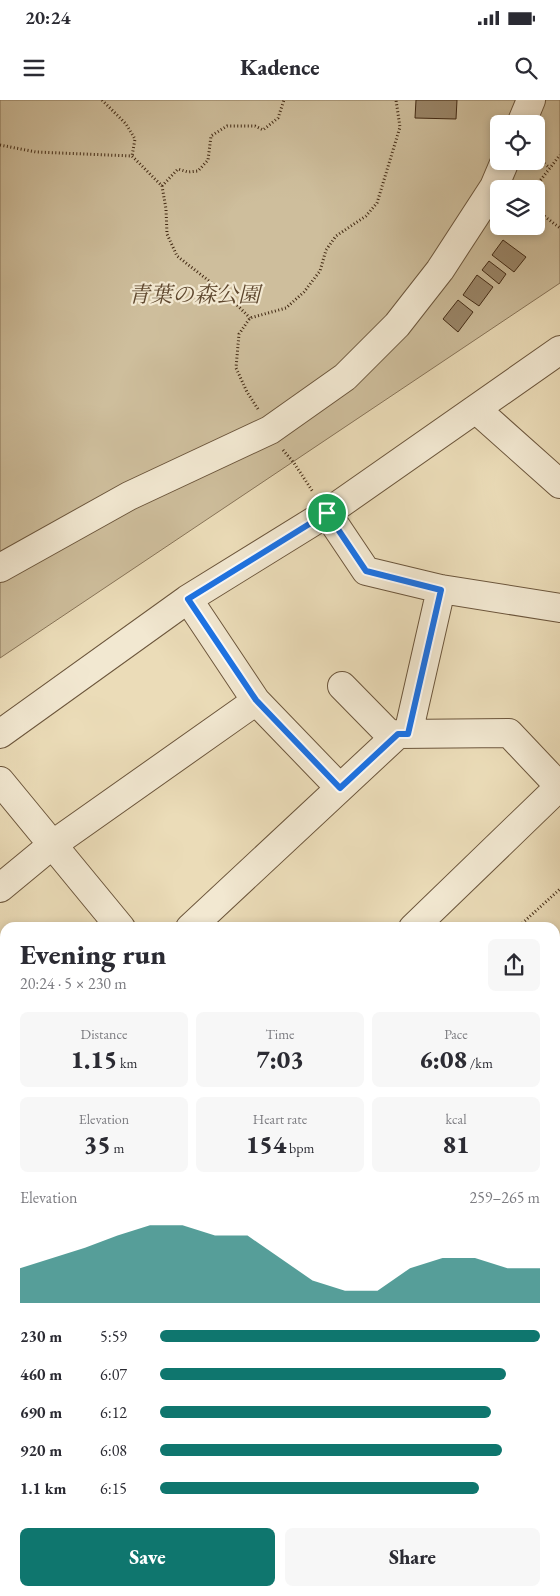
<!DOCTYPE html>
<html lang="en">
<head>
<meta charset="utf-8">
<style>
  :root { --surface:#fff; --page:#f7f7f7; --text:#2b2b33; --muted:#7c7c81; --accent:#0f766e }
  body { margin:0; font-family:"EB Garamond","Noto Serif JP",serif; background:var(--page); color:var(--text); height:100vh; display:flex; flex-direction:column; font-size:19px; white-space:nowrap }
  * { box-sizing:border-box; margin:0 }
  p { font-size:16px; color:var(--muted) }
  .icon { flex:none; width:28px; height:28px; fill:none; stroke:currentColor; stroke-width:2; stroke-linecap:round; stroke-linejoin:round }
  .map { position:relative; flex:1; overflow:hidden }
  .panel { position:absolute; left:0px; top:822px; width:560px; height:674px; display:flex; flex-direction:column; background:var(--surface); border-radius:15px 15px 0 0; box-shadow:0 2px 8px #0003 }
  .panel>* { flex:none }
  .fabs { position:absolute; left:490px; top:15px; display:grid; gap:10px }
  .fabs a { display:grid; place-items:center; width:55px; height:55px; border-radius:8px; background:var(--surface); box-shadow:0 2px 8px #0003; font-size:25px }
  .pin { position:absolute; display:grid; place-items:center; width:42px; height:42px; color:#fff; margin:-21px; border:2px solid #fff; border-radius:50%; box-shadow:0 1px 5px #0007 }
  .round { display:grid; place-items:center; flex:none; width:52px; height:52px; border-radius:8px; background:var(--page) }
  .overview { display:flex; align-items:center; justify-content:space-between; height:85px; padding:0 20px }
  h1 { font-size:28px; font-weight:800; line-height:38px }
  .figures { display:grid; grid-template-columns:repeat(3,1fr); gap:8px; height:85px; padding:5px 20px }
  .figures div { display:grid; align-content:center; border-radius:8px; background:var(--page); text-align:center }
  .figures b { font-size:25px; font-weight:800 }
  .figures small { font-size:14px; font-weight:400 }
  .figures p { font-size:14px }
  .chart { height:140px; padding:10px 20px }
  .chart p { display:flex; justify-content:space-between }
  .chart svg { width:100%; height:90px; margin-top:5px; fill:var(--accent); opacity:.7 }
  .primary-button { display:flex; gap:10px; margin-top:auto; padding:10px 20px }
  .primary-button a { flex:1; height:58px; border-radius:8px; background:var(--accent); color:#fff; font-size:20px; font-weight:800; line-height:58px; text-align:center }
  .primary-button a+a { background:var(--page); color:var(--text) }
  ul { padding:0 20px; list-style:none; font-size:16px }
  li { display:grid; grid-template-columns:80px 60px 1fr; align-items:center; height:38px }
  li i { height:12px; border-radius:6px; background:var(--accent) }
  .status { display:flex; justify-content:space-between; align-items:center; height:35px; padding:0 25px; background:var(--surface); direction:ltr }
  .status svg { height:14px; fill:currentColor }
  header { display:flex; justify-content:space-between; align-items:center; height:65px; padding:0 20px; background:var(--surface); font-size:22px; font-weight:800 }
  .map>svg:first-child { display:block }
</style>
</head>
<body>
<div class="status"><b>20:24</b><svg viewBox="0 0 49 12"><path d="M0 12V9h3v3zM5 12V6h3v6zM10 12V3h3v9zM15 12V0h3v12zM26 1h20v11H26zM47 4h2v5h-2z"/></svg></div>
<header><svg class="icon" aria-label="menu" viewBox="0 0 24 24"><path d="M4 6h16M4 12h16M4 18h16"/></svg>Kadence<svg class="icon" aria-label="search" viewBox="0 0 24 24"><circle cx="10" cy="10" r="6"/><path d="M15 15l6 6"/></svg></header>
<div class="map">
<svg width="560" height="1496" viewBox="0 0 560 1496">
  <rect width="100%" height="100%" fill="#ebdcb8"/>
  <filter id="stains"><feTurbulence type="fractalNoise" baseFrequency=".004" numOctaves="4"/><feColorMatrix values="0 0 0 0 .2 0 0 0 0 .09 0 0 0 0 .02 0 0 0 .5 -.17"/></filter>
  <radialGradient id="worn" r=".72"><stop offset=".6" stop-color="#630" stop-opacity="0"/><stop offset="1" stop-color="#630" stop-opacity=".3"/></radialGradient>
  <path fill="#cebe9c" stroke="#887458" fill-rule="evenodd" d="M0,0H560V183L0,558ZM499,24H536V61H499ZM499,89H536V126H499Z
    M560,1352V1496H508L507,1491H555V1357Z"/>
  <path fill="#9a8669" stroke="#422913" d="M416,0H457L456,19L415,18Z
    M503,140L526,157L514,172L492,155Z
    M489,161L506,174L499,184L482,170Z
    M477,175L493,187L479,206L463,195Z
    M458,200L473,212L458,232L443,219Z"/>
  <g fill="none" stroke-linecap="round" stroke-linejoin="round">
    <g stroke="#6c563c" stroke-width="30">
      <path id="minor" d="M521,24L531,0
        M477,310L560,384
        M327,413L366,471L441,489L560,508
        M0,468L129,396L270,330L345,277L397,225L440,170L494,87L505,61
        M188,499L256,601L340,688
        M342,586L393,638
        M0,634L188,499L327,413L560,250
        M408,634L441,489
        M0,681L121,828
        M0,788L52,745L256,601
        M190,828L398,634L509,633L560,687
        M413,828L560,686
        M0,979L5,975
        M0,1152L5,1149
        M0,1417L5,1425
        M46,1491L49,1496
        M493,1491L494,1496
        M246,1496L247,1491"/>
    </g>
    <g stroke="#422913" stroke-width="30">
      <path id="major" d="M555,924L560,919
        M0,1359L5,1355"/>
    </g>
    <path stroke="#422913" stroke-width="3" stroke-dasharray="1 2.5" stroke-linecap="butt" d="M102,0L126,24L135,39L132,56
      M0,45L36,52L132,56L162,86L166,109L167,134L177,156L227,195L250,218
      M536,57L550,68
      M162,86L178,69L188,72L198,71L208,60L211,36L227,26H255L263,30L278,18L284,0
      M536,89V86L560,55
      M536,110L560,128
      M258,309L247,292L236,268L239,234L250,218L286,208L304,192L320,171L326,150L336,136L366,116L377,103L400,27L396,0
      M283,350L294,363L313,392
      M517,828L560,789"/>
    <use href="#minor" stroke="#f2e8d1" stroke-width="28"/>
    <use href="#major" stroke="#ebdcb8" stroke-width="28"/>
  </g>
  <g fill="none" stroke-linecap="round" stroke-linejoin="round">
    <g stroke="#fff" stroke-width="10">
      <path id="route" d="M327,413L366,471L441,490L408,634H398L340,688L256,600L188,499Z"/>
    </g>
    <use href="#route" stroke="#1a73e8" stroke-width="6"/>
  </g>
  <g text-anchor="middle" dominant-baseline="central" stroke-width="4.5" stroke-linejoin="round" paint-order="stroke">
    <g font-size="22" font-style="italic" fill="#5e472e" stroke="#f2e8d1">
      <text x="194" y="194">青葉の森公園</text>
    </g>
  </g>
  <rect width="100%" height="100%" filter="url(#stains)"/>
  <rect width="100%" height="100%" fill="url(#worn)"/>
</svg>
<div class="fabs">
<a><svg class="icon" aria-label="locate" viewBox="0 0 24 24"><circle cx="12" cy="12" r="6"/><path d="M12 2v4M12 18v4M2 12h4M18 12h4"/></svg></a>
<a><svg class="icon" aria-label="layers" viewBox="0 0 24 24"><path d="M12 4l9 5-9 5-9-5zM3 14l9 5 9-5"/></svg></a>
</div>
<div class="pin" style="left:327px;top:413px;background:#1e9e55"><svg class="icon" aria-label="arrive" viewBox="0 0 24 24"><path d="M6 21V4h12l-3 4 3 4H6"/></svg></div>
<section class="panel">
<div class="overview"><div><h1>Evening run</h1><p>20:24 · 5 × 230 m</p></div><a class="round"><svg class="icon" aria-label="share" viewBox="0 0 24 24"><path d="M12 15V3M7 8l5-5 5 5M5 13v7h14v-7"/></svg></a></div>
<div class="figures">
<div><p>Distance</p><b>1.15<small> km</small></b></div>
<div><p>Time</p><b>7:03</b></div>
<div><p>Pace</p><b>6:08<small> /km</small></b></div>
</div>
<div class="figures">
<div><p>Elevation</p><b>35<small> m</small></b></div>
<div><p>Heart rate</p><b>154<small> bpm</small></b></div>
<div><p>kcal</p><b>81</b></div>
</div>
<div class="chart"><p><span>Elevation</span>259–265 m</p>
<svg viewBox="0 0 160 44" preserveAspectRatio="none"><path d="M0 44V27L10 22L20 17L30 11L40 6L50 6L60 11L70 11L80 22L90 33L100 38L110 38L120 27L130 22L140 22L150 27L160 27V44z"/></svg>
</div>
<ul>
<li><b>230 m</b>5:59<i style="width:100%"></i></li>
<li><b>460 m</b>6:07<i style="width:91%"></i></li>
<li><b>690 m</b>6:12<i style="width:87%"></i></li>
<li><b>920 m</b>6:08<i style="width:90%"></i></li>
<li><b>1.1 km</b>6:15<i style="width:84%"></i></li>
</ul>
<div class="primary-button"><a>Save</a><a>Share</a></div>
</section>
</div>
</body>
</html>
